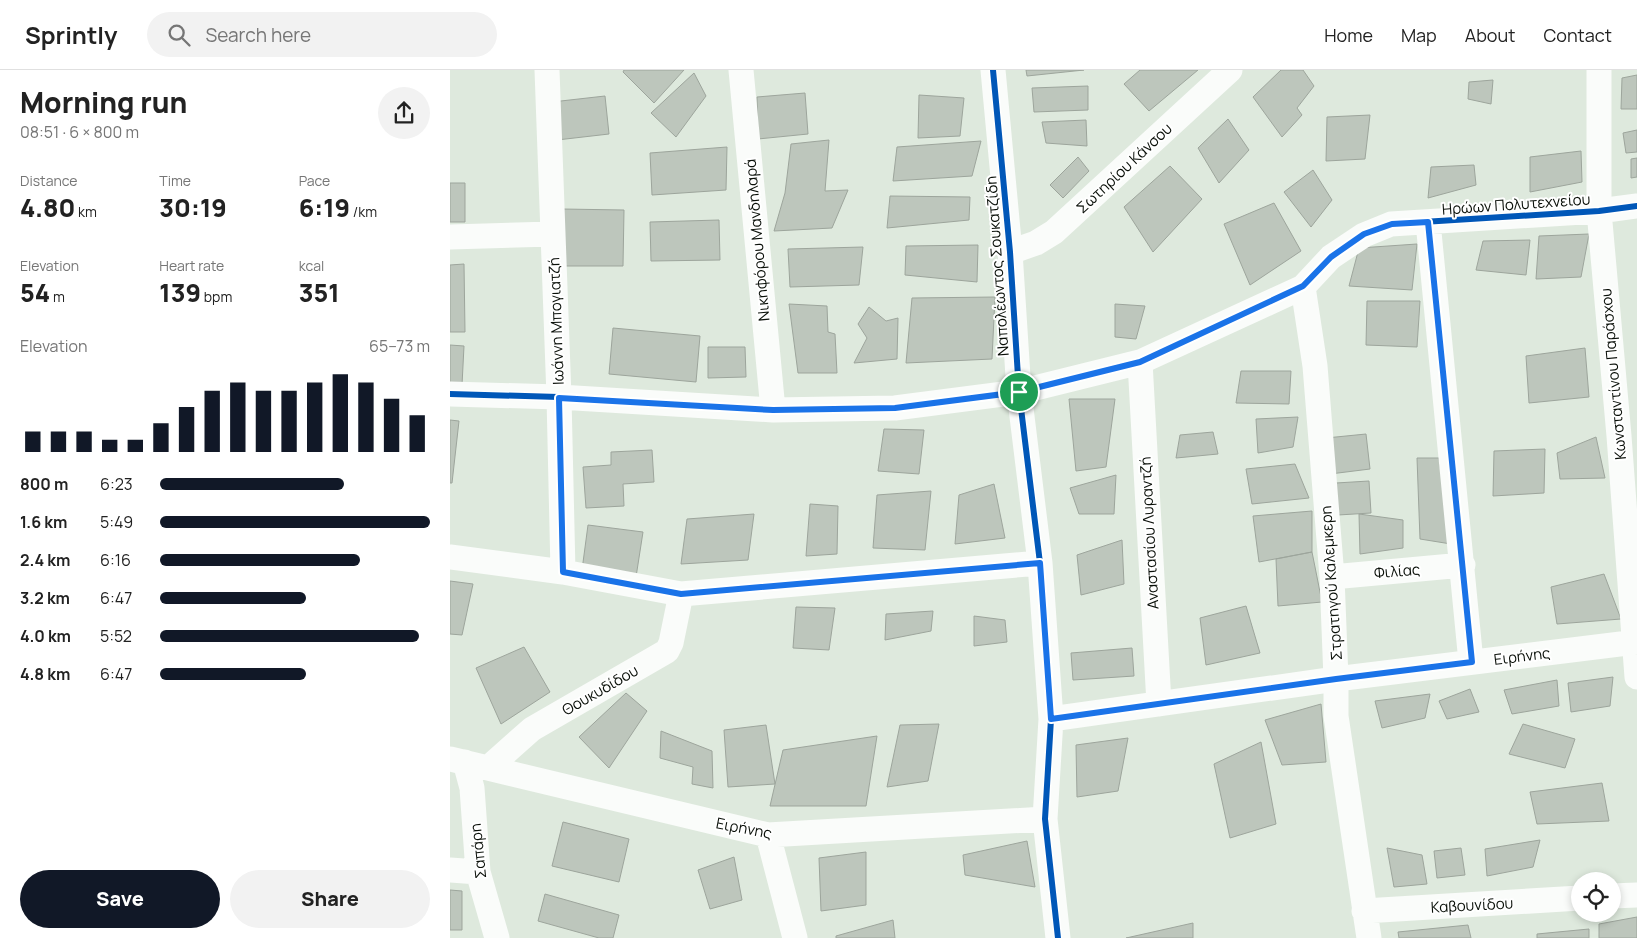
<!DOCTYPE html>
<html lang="en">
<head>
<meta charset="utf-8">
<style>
  :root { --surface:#fff; --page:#f2f2f2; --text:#222; --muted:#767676; --line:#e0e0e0; --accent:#111827 }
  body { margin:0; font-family:Manrope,sans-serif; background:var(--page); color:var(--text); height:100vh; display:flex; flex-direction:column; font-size:19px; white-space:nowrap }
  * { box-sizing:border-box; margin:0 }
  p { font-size:16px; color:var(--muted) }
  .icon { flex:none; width:28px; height:28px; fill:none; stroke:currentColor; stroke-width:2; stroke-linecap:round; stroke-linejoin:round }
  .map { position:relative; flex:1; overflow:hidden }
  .panel { display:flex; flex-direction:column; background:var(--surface); width:450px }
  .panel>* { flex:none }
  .controls { position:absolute; left:1121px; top:802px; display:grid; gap:10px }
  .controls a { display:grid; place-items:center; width:50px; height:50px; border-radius:50%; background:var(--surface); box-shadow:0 2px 8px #0003; font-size:25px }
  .pin { position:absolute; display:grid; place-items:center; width:42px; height:42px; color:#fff; margin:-21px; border:2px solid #fff; border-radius:50%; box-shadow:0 1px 5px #0007 }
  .round { display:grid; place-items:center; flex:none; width:52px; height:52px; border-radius:26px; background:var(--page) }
  .head { display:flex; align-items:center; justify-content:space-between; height:85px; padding:0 20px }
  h1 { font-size:28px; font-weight:800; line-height:38px }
  .figures { display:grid; grid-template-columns:repeat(3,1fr); gap:8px; height:85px; padding:5px 20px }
  .figures div { display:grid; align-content:center }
  .figures b { font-size:25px; font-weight:800 }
  .figures small { font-size:14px; font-weight:400 }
  .figures p { font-size:14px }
  .chart { height:140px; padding:10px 20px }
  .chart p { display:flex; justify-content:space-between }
  .chart svg { width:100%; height:90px; margin-top:5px; stroke:var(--accent); stroke-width:6 }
  .button { display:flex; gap:10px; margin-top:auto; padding:10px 20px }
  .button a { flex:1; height:58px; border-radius:30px; background:var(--accent); color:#fff; font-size:20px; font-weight:800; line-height:58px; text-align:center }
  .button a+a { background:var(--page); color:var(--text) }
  ul { padding:0 20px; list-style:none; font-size:16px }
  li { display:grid; grid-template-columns:80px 60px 1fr; align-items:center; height:38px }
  li i { height:12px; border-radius:6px; background:var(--accent) }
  header { display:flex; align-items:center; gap:30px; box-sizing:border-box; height:70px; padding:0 25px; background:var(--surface); border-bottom:1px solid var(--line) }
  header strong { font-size:24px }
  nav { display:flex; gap:28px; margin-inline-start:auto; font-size:18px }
  .search { width:350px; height:45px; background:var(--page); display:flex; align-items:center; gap:12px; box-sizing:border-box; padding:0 18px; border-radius:28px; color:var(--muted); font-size:19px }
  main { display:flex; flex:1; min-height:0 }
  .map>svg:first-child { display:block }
</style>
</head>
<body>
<header>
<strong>Sprintly</strong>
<div class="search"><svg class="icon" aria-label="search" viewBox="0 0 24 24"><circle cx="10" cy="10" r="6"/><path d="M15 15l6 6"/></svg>Search here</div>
<nav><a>Home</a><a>Map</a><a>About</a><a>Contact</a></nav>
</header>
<main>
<section class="panel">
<div class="head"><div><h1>Morning run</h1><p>08:51 · 6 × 800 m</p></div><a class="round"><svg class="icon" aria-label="share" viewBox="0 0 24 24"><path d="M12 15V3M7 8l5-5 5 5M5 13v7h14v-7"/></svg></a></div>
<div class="figures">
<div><p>Distance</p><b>4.80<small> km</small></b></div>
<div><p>Time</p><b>30:19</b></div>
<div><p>Pace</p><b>6:19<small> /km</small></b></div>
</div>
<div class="figures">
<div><p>Elevation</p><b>54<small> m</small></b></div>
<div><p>Heart rate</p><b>139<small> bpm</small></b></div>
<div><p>kcal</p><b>351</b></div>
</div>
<div class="chart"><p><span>Elevation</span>65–73 m</p>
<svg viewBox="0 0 160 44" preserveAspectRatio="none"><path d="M5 44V34M15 44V34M25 44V34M35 44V38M45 44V38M55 44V30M65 44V22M75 44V14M85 44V10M95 44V14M105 44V14M115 44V10M125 44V6M135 44V10M145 44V18M155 44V26"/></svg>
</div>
<ul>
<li><b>800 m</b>6:23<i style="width:68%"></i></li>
<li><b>1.6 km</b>5:49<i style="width:100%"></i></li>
<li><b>2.4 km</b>6:16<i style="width:74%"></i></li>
<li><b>3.2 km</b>6:47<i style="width:54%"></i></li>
<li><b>4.0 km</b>5:52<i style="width:96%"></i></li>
<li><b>4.8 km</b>6:47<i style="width:54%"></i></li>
</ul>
<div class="button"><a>Save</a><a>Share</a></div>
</section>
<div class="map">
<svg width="1187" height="868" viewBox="0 0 1187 868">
  <rect width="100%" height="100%" fill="#dee9dd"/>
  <path fill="#bdc6bc" stroke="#9da59c" d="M174,0H234L204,33L173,2Z
    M576,0H634L577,6Z
    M690,0H748L699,41L674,14Z
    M831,0H853L864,16L847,38L852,45L832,67L803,27Z
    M244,3L256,26L226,67L201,43Z
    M1187,5V39H1171L1172,8Z
    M1043,10L1041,34L1018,29L1019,12Z
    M638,16V40L584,42L582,18Z
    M355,23L358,64L308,69L307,27Z
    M469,25L514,28L510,66L468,68Z
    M155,26L159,64L107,70L102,32Z
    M920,45L915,89L876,91L877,47Z
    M778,49L799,80L769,113L748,78Z
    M636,50L637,76L596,73L592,52Z
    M1187,60V82L1176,83L1173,63Z
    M379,70L375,121L398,120L382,158L324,161L335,123L341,74Z
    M531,71L522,106L443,111L447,77Z
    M277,77L276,120L202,125L200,83Z
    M1131,81L1132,112L1080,122V87Z
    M628,87L639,101L613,128L600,115Z
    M1187,88V107L1181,108V89Z
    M1024,95L1026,115L978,128L981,97Z
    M720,96L752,129L703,182L674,137Z
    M863,100L882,130L861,157L834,122Z
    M0,113H15V152H0Z
    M440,126L520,127L519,150L437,158Z
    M824,133L851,181L800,215L774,154Z
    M112,139L174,140L173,196H111Z
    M269,150L270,190L201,191L200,152Z
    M1139,164L1131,207L1086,209L1089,166Z
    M1080,170L1076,205L1026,200L1033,171Z
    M967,174L962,220L899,216L909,178Z
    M528,175L527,212L455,205L456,176Z
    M413,177L409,215L340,217L338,179Z
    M14,194L15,262H0V195Z
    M545,227L542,289L456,293L462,228Z
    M917,231H970L967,277L916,275Z
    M339,234L377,236L378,262L385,264L387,303H348Z
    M665,234L695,236L686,269L665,267Z
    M419,237L436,251L448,248L447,289L404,293L417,268L408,254Z
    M163,258L250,266L246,312L159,304Z
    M0,275L14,276L12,315L0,314Z
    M258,277H295L296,307L258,308Z
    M1135,278L1139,327L1079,333L1076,286Z
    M791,301H841L839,334L786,333Z
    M619,329H665L656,397L626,401Z
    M848,347L843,377L808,383L806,349Z
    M0,350L9,351L2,413H0Z
    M434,359L474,360L469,404L428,401Z
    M763,362L768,384L726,388L730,365Z
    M916,364L920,399L880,404L876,368Z
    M1146,367L1155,408L1110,409L1107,383Z
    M1095,379L1094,423L1043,426L1044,381Z
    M202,380L204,412L173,414L174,436L136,438L133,397L161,395V382Z
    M967,388H989L1001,474L970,469Z
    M845,394L859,428L802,434L796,399Z
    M666,405L664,444H629L620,418Z
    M919,411L921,443L888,445L886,413Z
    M544,414L555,468L505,474L509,425Z
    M481,421L475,480L423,478L427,425Z
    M360,434L388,436L387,484L356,486Z
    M862,441V482L809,492L803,446Z
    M304,444L298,490L231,494L237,449Z
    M909,444L953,450V478L910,484Z
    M138,455L193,462L186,507L132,500Z
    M672,470L674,514L631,525L627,485Z
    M862,482L872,532L828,536L826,489Z
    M1154,504L1171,549L1107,554L1101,517Z
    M0,511L23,514L12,565L0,564Z
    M796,536L810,583L756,595L750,548Z
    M346,537L385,538L379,580L343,578Z
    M483,541L481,561L435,570L436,544Z
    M524,546L555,550L557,572L524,576Z
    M74,577L100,622L51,654L26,598Z
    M682,578L684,606L623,610L621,583Z
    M1163,607L1160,636L1121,642L1118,613Z
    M1107,610L1109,636L1062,644L1054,620Z
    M1020,619L1029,642L997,649L989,631Z
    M176,623L197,641L159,698L129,667Z
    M980,624L975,648L932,658L925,631Z
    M871,634L876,692L832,695L815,650Z
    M489,654L478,711L437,717L450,655Z
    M1073,654L1125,669L1115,698L1059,684Z
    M316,655L325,714L278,717L274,660Z
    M211,661L262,681L263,718L242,714L243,697L210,688Z
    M427,666L416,736H320L333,680Z
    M678,668L668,721L627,727L626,675Z
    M811,672L826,754L780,768L764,694Z
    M1152,713L1159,751L1087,754L1080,722Z
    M113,752L179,769L169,812L102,796Z
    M1090,770L1083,797L1037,806L1035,779Z
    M577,771L585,817L515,805L513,785Z
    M937,778L972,785L977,814L944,817Z
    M1011,778L1015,805L987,808L984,781Z
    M416,782V835L371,841L369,788Z
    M284,787L292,830L260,839L248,800Z
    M0,820L12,821V860H0Z
    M95,824L169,845L163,868H149L88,851Z
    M1187,847V868H1149V854Z
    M443,850L445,868H386V866Z
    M743,853V868H676Z
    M1018,855L1021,868H949L948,862Z
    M1139,859V868H1087V864Z"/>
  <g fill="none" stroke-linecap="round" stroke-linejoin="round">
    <path stroke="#fafcfa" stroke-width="25" d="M97,0L109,327L113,502
      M291,0L323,340
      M543,0L560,182L569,322L590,493L601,649L595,749L608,868
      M1149,0V141L1169,366L1187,607
      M978,152L1021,592
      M0,167L102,164
      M560,182L586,173L604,162L780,0
      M853,217L865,296L882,507L886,609V646L919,868
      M690,292L709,634
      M0,324L109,327L323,340L445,338L569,322L690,292L853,217L881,187L914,165L941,154L1149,141L1187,136
      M0,487L113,502L231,524L590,493
      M882,507L1013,495
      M601,649L886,609L1187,572
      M0,689L318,765L595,749
      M15,692L22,718L28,802L47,868
      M38,698L82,659L217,581L221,573L231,524
      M318,765L345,868
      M0,800L28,802
      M1162,826L1187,825
      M914,841L1130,828"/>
    <g stroke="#fff" stroke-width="9">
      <path id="cycleway" d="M543,0L560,182L569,322L590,493L601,649L595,749L608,868
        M0,324L109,327L323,340L445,338L569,322L690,292L853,217L881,187L914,165L941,154L1149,141L1187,136"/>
    </g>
    <use href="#cycleway" stroke="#0057b8" stroke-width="6"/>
  </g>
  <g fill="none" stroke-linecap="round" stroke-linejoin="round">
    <g stroke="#fff" stroke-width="10">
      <path id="route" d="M978,152L1022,592L886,609L601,649L590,493L231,524L113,502L109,328L323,340L445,338L569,322L690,292L853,216L881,187L914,164L942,154Z"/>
    </g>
    <use href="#route" stroke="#1a73e8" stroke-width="6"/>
  </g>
  <g text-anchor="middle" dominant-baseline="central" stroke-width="4" stroke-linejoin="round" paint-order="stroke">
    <g font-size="15" fill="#090f08" stroke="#fff">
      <text transform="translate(674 98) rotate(-43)">Σωτηρίου Κάνσου</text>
      <text transform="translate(1066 134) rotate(-4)">Ηρώων Πολυτεχνείου</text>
      <text transform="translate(307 170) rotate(-95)">Νικηφόρου Μανδηλαρά</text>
      <text transform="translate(547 196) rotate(-94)">Ναπολέωντος Σουκατζίδη</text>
      <text transform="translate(106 251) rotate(-92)">Ιωάννη Μπογιατζή</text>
      <text transform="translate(1163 304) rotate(-95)">Κωνσταντίνου Παράσχου</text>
      <text transform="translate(699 463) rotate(-93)">Αναστασίου Λυραντζή</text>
      <text transform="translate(947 501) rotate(-5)">Φιλίας</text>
      <text transform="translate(881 513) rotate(-94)">Στρατηγού Καλεμκερη</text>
      <text transform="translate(1072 586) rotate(-7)">Ειρήνης</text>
      <text transform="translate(150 620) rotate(-30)">Θουκυδίδου</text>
      <text transform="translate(294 758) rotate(11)">Ειρήνης</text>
      <text transform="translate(28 781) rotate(-96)">Σαπάρη</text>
      <text transform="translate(1022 835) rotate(-3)">Καβουνίδου</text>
    </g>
  </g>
</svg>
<div class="controls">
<a><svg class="icon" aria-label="locate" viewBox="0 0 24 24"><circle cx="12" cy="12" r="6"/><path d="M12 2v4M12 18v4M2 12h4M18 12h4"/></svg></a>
</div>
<div class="pin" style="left:569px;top:322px;background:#1e9e55"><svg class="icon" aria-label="arrive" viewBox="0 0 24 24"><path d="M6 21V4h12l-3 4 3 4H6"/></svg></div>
</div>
</main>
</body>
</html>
